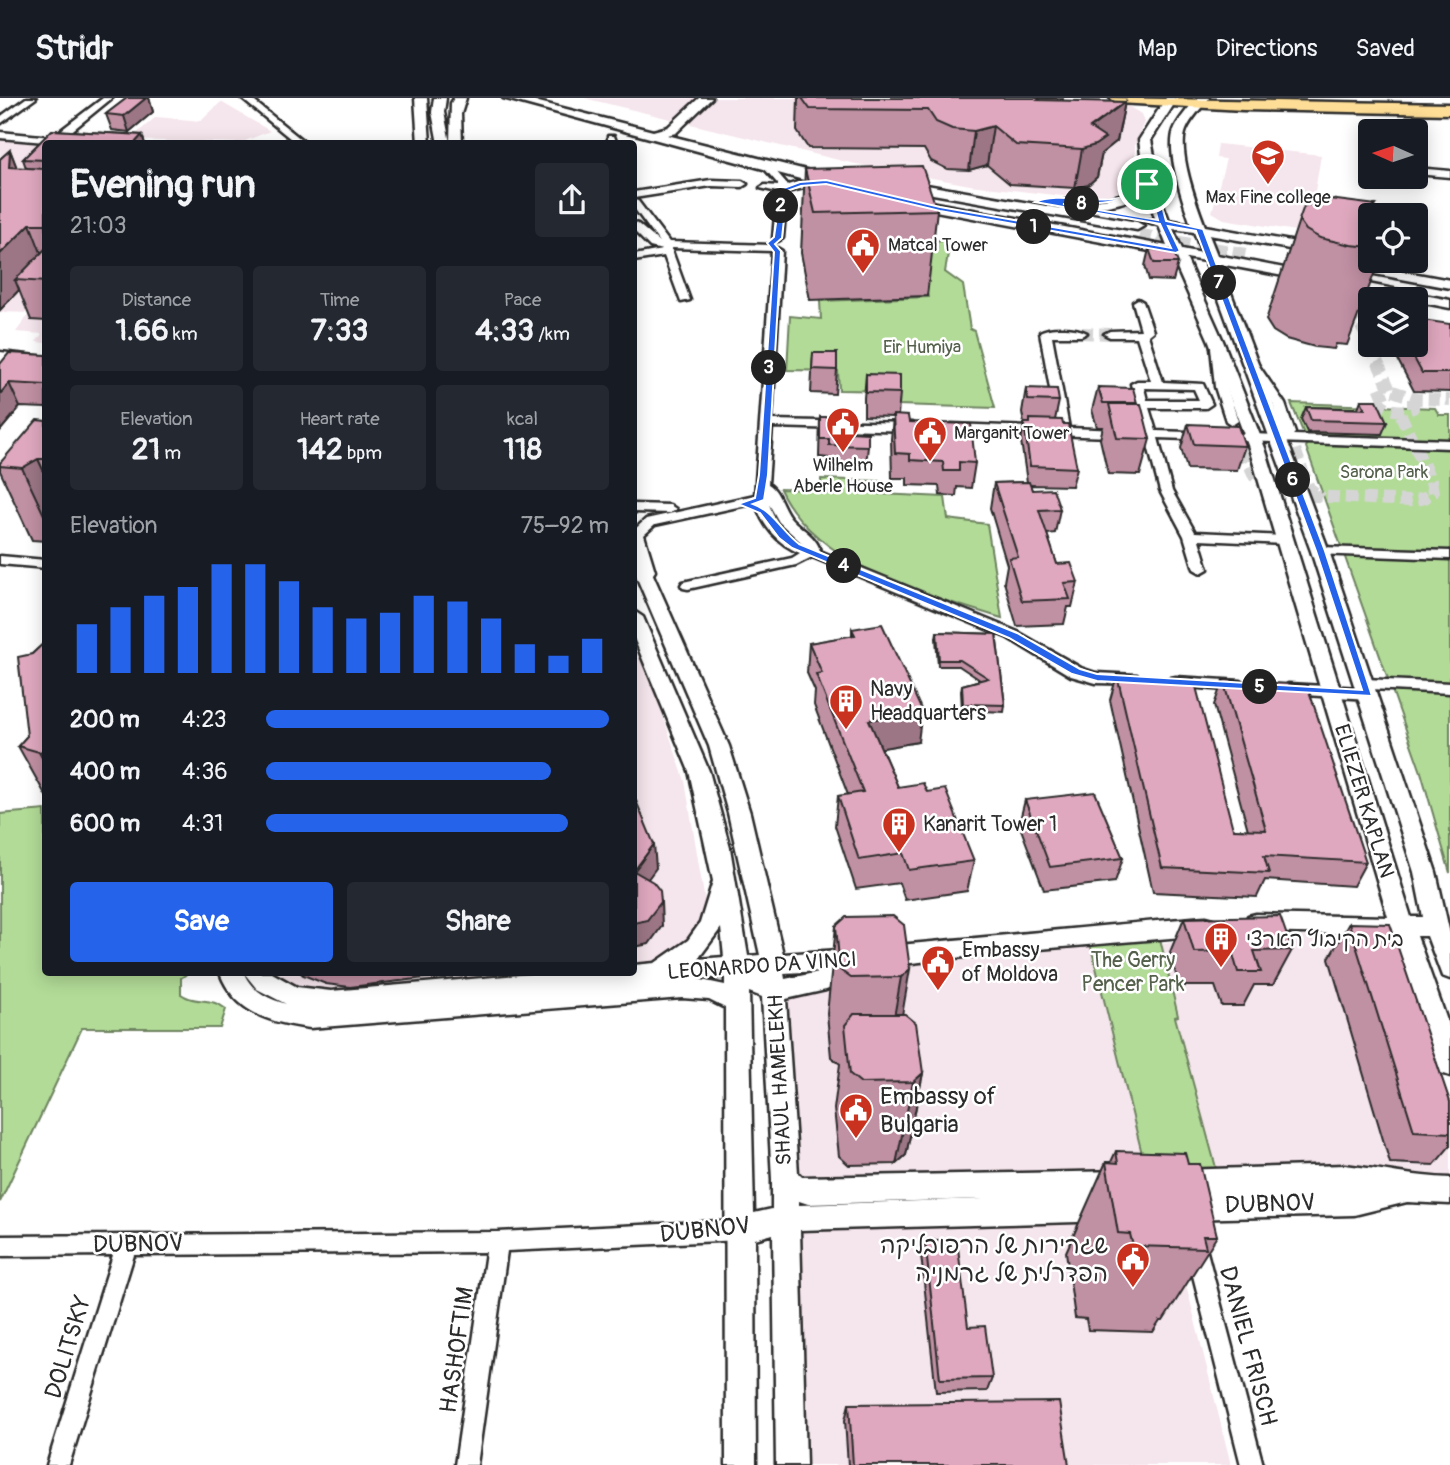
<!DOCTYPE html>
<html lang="en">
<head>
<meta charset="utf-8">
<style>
  :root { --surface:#171b24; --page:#242831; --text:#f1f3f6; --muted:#9ea1a6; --line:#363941; --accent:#2563eb }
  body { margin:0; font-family:Pangolin,"Playpen Sans Hebrew",sans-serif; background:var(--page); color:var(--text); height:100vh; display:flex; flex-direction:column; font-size:26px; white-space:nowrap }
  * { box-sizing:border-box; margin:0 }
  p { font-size:23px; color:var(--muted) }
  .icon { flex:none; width:38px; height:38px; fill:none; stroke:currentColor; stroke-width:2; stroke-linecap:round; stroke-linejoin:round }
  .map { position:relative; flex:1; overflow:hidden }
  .side { position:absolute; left:42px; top:42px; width:595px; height:836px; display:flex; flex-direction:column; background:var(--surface); border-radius:7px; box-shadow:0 4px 18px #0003 }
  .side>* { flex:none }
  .needle { width:46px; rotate:273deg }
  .tools { position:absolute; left:1358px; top:21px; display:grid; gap:14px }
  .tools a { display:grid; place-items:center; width:70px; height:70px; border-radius:7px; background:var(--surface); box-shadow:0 4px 18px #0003; font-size:35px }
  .pin { position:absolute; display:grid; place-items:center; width:60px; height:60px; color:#fff; margin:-30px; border:4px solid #fff; border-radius:50%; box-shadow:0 2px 7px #0007 }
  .km { position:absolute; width:35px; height:35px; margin:-18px; border-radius:50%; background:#222; color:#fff; font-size:19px; line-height:35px; text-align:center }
  .round { display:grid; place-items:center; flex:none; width:74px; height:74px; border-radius:7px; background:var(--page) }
  .summary { display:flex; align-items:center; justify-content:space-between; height:119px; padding:0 28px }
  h1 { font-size:38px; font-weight:700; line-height:52px }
  .stats { display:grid; grid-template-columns:repeat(3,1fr); gap:10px; height:119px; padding:7px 28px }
  .stats div { display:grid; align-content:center; border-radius:7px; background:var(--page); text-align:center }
  .stats b { font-size:30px; font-weight:700 }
  .stats small { font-size:19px; font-weight:400 }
  .stats p { font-size:19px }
  .chart { height:196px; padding:14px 28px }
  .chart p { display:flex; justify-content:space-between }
  .chart svg { width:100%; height:126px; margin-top:7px; stroke:var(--accent); stroke-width:6 }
  .action { display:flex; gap:14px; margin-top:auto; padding:14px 28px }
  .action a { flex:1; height:80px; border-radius:7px; background:var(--accent); color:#fff; font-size:28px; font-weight:700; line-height:80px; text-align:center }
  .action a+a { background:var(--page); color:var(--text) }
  ul { padding:0 28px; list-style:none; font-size:23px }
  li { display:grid; grid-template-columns:112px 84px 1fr; align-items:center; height:52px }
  li i { height:18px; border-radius:9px; background:var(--accent) }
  header { display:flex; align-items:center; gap:42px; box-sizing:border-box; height:98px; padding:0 35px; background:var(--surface); border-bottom:2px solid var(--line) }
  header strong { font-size:33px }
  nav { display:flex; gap:38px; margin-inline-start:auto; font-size:24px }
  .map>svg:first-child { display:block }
</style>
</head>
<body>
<header>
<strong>Stridr</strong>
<nav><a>Map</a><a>Directions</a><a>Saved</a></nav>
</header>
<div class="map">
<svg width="1450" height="1367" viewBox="0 0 1450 1367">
  <rect width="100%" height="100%" fill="#fff"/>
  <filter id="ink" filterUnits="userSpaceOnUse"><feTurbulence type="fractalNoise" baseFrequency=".0143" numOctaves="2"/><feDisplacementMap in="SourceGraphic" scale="14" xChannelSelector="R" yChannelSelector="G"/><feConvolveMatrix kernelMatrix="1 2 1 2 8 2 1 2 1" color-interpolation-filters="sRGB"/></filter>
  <g filter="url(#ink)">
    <path fill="#f5e5ec" d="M584,0H1059L1128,8L1141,16L1144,24L1135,46V80L1128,90L1104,99L1079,100L970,87L851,65Z
      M221,4L270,33L240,45L129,42L156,19L201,23Z
      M0,40L45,48V245L36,244L42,236L16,234L30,215L0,214Z
      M1218,46L1321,57L1308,135L1224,121L1212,114L1226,61L1216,60Z
      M634,547L656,598L685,683L712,846L696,862L634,868Z
      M1382,835L1450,1035V1078L1152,1082L1178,1154L1231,1367H806L787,902L879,867L1083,848Z
      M279,875H564L328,897L302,894L285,883Z"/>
    <path fill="#b2db97" stroke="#6e8361" stroke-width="2" d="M910,141L950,143L945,174L963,187L970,231L974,233L995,310L898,307L897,293L839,292L838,273L787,272L790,218L821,221L820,203L928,199Z
      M1291,305L1435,310L1439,317H1450V775L1421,674L1306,349L1308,346Z
      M821,381L879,383L880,396L945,399L948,421L987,426L1002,520C927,497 816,468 780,391L821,392Z
      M45,712L46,875H188L181,880V896C194,906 212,899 226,911L220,930H82L0,1104V716Z
      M1158,832L1178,918L1175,919L1218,1077L1148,1080L1088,837Z"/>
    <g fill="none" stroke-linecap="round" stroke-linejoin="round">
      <path stroke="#d5d5d5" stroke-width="10" stroke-dasharray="10 5" stroke-linecap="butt" d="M1348,201L1362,230"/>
      <path stroke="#d5d5d5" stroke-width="12" stroke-dasharray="12 6" stroke-linecap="butt" d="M1361,228L1370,246
        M1081,235L1110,236
        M1370,247L1390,292
        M1413,301V310C1398,315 1384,313 1375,298L1390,292L1416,301L1450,302
        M1236,335L1254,378L1276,396L1410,403L1425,400L1433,394L1431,383L1399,313
        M1289,335L1309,390L1322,400"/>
      <path stroke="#d5d5d5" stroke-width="13" stroke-dasharray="13 6" stroke-linecap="butt" d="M1139,137L1249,157"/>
      <g stroke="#2b2b2b" stroke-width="5">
        <path id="street" d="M26,0H36L0,26V19Z
          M103,0H112L63,40L109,46H67L0,40V34L52,39Z
          M241,0H250L307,46H297Z
          M608,38H614L617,46H608Z
          M763,65H769L788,87C800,83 819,78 830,84L787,94L783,140L778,143L773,140L777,94L760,90L765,87L778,88V86L763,69Z
          M1416,70L1450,73V79L1416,76Z
          M711,82L742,83L747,86L742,89L711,88L634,100V94Z
          M634,102L638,103L669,144L772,147L782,153L772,322L912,325L918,329L912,333L772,329L768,386C779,392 782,409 790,419C799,430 817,438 820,453L1018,534L1081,570L1096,575L1137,577L1144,582L1142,586L1096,585L1071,578L1008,540L812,459L796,467L688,491L683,490L681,487L683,484L792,460L800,455C778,446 762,428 756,405L655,427L644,437L655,473L653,476H643L634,447V432L646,421L755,397L772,153L671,150L690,202L681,204L664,158L634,163V157L662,152L650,149L634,133V125L638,126L659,144L634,110ZM769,406L779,424L803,446C786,437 775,425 769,406Z
          M1138,201L1143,204L1153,233L1148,237L1163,284L1203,286L1212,306L1206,310H1149L1156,333L1284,337L1273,306L1247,267L1253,264L1257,265L1285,306L1295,335L1293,337L1450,342V350L1158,340L1172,393L1195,434L1285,438L1292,442L1285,446L1199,442L1208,471L1201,475L1194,471L1184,438L1160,393L1146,340L951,334L945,330L951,326L1057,330L1040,234C1050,228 1077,229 1087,235L1081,238H1052L1069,330L1144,333L1131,286L1137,283H1151L1137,239H1110L1104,236L1110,233L1141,232L1133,204ZM1144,290L1194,291L1199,302H1147Z
          M1217,246L1223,249L1227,289L1238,323L1232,327L1226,323L1215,289L1211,249Z
          M634,406L670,407L676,411L670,415L634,414Z
          M1320,449L1450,453V461L1315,456V450Z
          M0,458L46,462V470L0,466Z
          M1176,579L1241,583L1248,588L1241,593L1171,588L1169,584L1171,580Z
          M1365,581L1450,585V595L1371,591L1376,596L1369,601L1288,596L1281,591L1288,586L1362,590L1358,586Z
          M741,1122L748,1125L751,1132L748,1139L741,1142L507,1153L477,1367H455L486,1154L134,1157L69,1367H47L113,1157L0,1158V1138L498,1134Z
          M1195,1136L1202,1139L1205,1146L1263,1367H1241L1185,1146L1188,1139Z"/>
      </g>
      <g stroke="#2b2b2b" stroke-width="5">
        <path id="secondary" d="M415,0H427L430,46H418Z
          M434,0H446L444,14L450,45L451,5L454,0H466L461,16L462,46H438L432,14Z
          M503,0H523L653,33L668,29L699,0H712L676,35L667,37L810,73L836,85L826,88Z
          M1166,0H1178L1151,42L1164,109L1169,122L1191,126C1183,104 1166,54 1174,32C1178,21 1189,10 1197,0H1209C1202,10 1191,20 1186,32C1177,53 1197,107 1205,128L1370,157V163H1376L1370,165L1209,137L1217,157L1310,175L1317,179L1310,183L1220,166L1329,453L1436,774L1450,836V881L1442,878L1427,838H1417L1450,931V978L1441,975L1438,967L1394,837L1256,834L1248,832L1245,825L1248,818L1256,816L1388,819L1249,350L1209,243L1171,157L909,108L903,104L909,100L1167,148L1159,128L1145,123L1155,120L1147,92C1124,110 1094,110 1066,110L1059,106L1066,102C1094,102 1126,104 1144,79L1139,42ZM1173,131L1194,134L1202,155L1182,151ZM1186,160L1205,163L1311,453L1414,774L1423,819H1411L1265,350L1223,243Z
          M904,83L1137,124L1144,128L1137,132L899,90V84Z
          M1353,164L1450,182V190L1348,171L1346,168Z
          M1342,181L1450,202V210L1337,188V182Z
          M0,254L46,259V269L0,264Z
          M634,448L643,454L729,648L750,715L783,856C924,847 1065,830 1206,819L1214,821L1217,828L1214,835L1206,837L1027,852L867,870L863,877L826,892L786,901L798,1075L802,1079L1124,1073L1133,1076L1137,1085L1133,1094L1113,1098L1122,1101L1125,1110L1122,1119L1112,1123L800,1132L806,1367H776L773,1136L755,1141L756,1367H726L725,910L709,902L682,900L310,930C271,925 235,915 220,875H244C251,893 269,901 286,906L257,891L244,875H272L297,889L331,893L543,875H634V867L655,865L688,842L700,825L713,783L689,673L634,540V513L643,519L709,673L730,750L748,858L760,857L728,715L709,648L634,473ZM721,830L724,859L698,861ZM824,873L785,881L784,875ZM725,879V887L697,881ZM749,894L762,899L772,1081V1111L754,1115ZM983,1101L799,1107V1103L808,1106Z
          M1345,1067C1381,1071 1414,1079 1450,1080V1106L1407,1104L1354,1117L1183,1121L1174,1117L1170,1108L1174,1099L1180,1096L1168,1093L1164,1084L1168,1075L1177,1072Z"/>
      </g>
      <g stroke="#2b2b2b" stroke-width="5">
        <path id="highway" d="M1110,0L1450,6V16L1243,12L1118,5Z"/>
      </g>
      <use href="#street" fill="#fff" fill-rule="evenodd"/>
      <use href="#secondary" fill="#fff" fill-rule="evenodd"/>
      <use href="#highway" fill="#fedd96" fill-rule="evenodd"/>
    </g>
    <path fill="#c090a3" stroke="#2b2b2b" stroke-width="2" d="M127,0H149L153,14L129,34L112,32L106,16Z
      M798,0H1063L1062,3L1125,4L1117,43L1102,55L1097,79L1088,87L1075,90L1010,86L987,67L969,72L947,71L931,63L924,51L808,50L797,33Z
      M52,32L142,37L145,46H46V223L31,222L19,192L0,212V61L10,52L17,70H26L23,61Z
      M805,71L937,112L927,198L810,202L801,155Z
      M1370,117V163H1379L1347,247L1336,246L1334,251L1315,249L1286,241L1273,233L1266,222L1299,122Z
      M1149,151L1178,165L1173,183L1149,182L1145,168Z
      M1450,226V294L1414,293L1390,247H1416Z
      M813,255L837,272L835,296L811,295Z
      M46,257V310L20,309L0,333V266Z
      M866,276L900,295L898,317L975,365L971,390L957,389L956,398L940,397L939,388L907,387V380H892L891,341L893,319L864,318V300Z
      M1098,289L1137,305L1150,341L1140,377L1108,376L1100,341L1103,329H1097L1092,312Z
      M1026,290L1059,303L1055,322L1077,370L1072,388L1030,387L1032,392L1060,411L1055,435L1047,436L1057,466L1078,484L1072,509H1068L1064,526L1017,528L1004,484L1007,467L990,410L994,385L1027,384L1021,343L1024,326L1022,314Z
      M1361,302L1387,324L1382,336L1307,334L1301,321L1306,309L1358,310Z
      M820,319L835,331L851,334L868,348L866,367L828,366V360L819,359Z
      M46,323V443L32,442L0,373V365Z
      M1188,326L1245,348L1237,372L1187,371L1181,350Z
      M852,531L918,644L881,650L898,689L927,694L974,763L967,793L905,802L899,785L856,791L835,728L838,698L848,697L814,607L815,593L807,575L809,545L852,538Z
      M937,534L996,536L1005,607L1004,614L962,612L961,593L962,587L980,582L959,568H938L936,540Z
      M46,543V698L18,648L27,638L32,556Z
      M1117,577L1233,731L1248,732L1214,607L1223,582L1366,764L1353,788L1265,782L1257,799L1153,794L1110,602Z
      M1025,702L1123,760L1115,784L1044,792L1019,726Z
      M1184,820L1292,852L1273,887H1254L1243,908H1222L1215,888H1179L1170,854Z
      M1349,825L1450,1004V1048L1434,1067L1390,1065L1329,860Z
      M904,827L902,916L923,975L906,1057L896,1066L849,1067L839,1058L834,1011L840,966L831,959L827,916L836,828Z
      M301,875H466L350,889L326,886L303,877Z
      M1116,1053L1188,1066L1217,1138L1163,1223H1160L1153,1234L1088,1232L1086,1221L1075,1220L1066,1154L1106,1064H1111Z
      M925,1142L992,1280L987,1293L936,1294L921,1157Z
      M849,1306L1069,1367H848L845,1322Z"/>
    <path fill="#9c7685" stroke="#2b2b2b" stroke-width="2" d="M146,0H149L153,14L129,34L124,18Z
      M1041,0H1063L1060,15L1038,2Z
      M1125,4L1117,43L1102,55L1097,79L1088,87L1075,90L1082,51L1090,30Z
      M993,28L987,67L969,72L974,33Z
      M142,37L145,46H134Z
      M10,52L24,89L9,69Z
      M1376,107L1372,117H1370L1369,113Z
      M30,126L45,165L15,182L19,192L0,212V156Z
      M9,285L20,309L0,333V296Z
      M38,361L46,378V421L22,370Z
      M922,613L918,644L866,653L869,622Z
      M46,652V667L39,654Z
      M654,746L656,770L636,797L634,773Z
      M661,804L662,828L649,846L634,849V825Z
      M910,871L895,958L886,966L901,879Z
      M923,975L906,1057L896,1066L913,984Z"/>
    <path fill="#dfa8be" stroke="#2b2b2b" stroke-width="2" d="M127,0H146L124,18L106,16Z
      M802,0H1041L1038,2L1125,4L1090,30L1105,40L1095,47L1082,51L1016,47L993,28L974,33L952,31L936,24L928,12L810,11Z
      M52,32L142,37L134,46H46V62L23,61Z
      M417,42L416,46H327L328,44Z
      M10,52L9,69L46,71V126H30L0,156V61Z
      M922,68L937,112L815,115L805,71Z
      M1329,101L1376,107L1369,113L1371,117H1370V149L1351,147L1320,140L1306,132L1299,122L1304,108Z
      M46,150V184L15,182Z
      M1149,151L1173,152L1178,165H1154Z
      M1416,221L1450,226V275H1422L1407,247H1416Z
      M9,255L46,257V287L9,285L0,296V266Z
      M813,255H837V272L812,271Z
      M866,276L900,277V295L866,294Z
      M1098,289L1133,290L1137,305H1103Z
      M1026,290L1057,291L1059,303L1028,302Z
      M1361,302H1377L1387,324L1311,322L1306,309L1365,311Z
      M1109,306H1141L1150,341L1117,340Z
      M893,317L908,318L909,324L971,326L975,365L959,364V373H944L943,364L910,362V356L895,355Z
      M820,319H835V331H851V334L868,335V348L829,347V341H820Z
      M1030,321L1062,322L1063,326H1068L1077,370L1030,368L1024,325H1030Z
      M37,322L46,323V361H38L22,370L0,368V365Z
      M1188,326L1238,328L1245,348L1194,346Z
      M1029,384L1032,392L1053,391L1060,411L1039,412L1057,466L1071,465L1078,484L1064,485L1070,501L1022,503L1009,460L1018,459L994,385Z
      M882,526L922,613L869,622L898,689L923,685L927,694L945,691L974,763L909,772L903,755L859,762L838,698L863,694L816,576L822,575L809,545L855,537L852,531Z
      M937,534L996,536L1005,607L963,606L962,587L988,580L960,562H939Z
      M46,543V652L39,654L18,648L27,638L18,559L32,556Z
      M1117,577L1194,581L1233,731L1266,732L1223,582L1307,587L1366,764L1264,758L1269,775L1162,770Z
      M1095,694L1123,760L1050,769L1025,702Z
      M634,698L654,746L634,773L653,784L660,793L661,804L647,822L634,825Z
      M893,818L904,827L910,871L901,879L851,880L840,872L836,828L846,819Z
      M1280,818L1292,852L1254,853L1261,874H1238L1232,853L1194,854L1184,820Z
      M1349,825L1390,826L1450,1004V1035L1414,1033Z
      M854,916H905L916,925L923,975L913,984L861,985L850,976L845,927Z
      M1116,1053L1185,1055L1188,1066H1200L1217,1138H1203L1206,1150L1133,1148L1130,1136L1118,1135L1106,1064L1118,1065Z
      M925,1142H957L968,1229L985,1228L992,1280L940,1281Z
      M1059,1304L1069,1367H853L849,1306Z"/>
  </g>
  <path fill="#2563eb" stroke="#fff" stroke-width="2" fill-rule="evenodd" d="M1148,79L1154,80L1166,123L1203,131L1325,453L1372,598L1097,583L1072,576L1009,540L792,450L779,440L760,415L738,406L755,400L759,377L774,154L767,145L774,139L781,91L800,84L826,82L940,109L1171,150L1160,126L1035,104C1068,89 1122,121 1148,79ZM826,86L940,113L1176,155L1180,153L1168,128L1196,133L1316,453L1362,592L1097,576L1080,571L1017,535L799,446C782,433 773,413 753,406L764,402L768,377L781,153L775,146L782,140L787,93L801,88ZM1149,88L1158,122L1063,106C1095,106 1122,107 1149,88Z"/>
  <defs>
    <g id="university-pin" transform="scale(1.75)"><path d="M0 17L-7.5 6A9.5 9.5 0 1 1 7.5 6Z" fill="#c8321e" stroke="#fff"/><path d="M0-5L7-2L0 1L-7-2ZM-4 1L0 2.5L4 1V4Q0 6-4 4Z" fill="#fff"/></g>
    <g id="civic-pin" transform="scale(1.75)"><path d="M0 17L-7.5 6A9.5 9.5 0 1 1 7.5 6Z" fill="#c8321e" stroke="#fff"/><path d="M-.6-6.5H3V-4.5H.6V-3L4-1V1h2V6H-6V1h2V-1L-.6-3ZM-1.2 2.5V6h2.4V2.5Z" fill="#fff"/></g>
    <g id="building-pin" transform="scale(1.75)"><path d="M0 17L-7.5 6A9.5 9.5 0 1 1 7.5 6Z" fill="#c8321e" stroke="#fff"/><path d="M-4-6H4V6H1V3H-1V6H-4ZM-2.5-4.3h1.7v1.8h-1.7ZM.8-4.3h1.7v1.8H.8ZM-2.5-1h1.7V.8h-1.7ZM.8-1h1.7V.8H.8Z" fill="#fff"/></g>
  </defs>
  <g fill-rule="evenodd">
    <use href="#university-pin" x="1268" y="58"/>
    <use href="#civic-pin" x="863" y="147"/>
    <use href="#civic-pin" x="843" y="326"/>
    <use href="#civic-pin" x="930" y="335"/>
    <use href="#building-pin" x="846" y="603"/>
    <use href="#building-pin" x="899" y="726"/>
    <use href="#building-pin" x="1221" y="841"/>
    <use href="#civic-pin" x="938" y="864"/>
    <use href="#civic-pin" x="856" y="1012"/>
    <use href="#civic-pin" x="1133" y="1161"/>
  </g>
  <g text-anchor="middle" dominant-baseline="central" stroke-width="5" stroke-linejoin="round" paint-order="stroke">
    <g font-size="18" fill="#2b2b2b" stroke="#fff">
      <text x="1268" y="99">Max Fine college</text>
      <text x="888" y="147" text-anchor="start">Matcal Tower</text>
      <text x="954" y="335" text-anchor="start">Marganit Tower</text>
      <text x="843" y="367">Wilhelm<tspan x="843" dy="21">Aberle House</tspan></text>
    </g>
    <g font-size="18" fill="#54604b" stroke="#fff">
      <text x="922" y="249">Eir Humiya</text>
      <text x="1384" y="374">Sarona Park</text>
    </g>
    <g font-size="21" fill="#2b2b2b" stroke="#fff" text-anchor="start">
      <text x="870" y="591">Navy<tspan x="870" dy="24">Headquarters</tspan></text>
      <text x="923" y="726">Kanarit Tower 1</text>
      <text x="1246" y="841">בית הקיבוץ הארצי</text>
      <text x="962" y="852">Embassy<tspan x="962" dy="24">of Moldova</tspan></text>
    </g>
    <g font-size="21" fill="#2b2b2b" stroke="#fff">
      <text transform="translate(1364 703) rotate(73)">ELIEZER KAPLAN</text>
      <text transform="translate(762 868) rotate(-4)">LEONARDO DA VINCI</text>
      <text transform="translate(780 982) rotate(-93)">SHAUL HAMELEKH</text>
    </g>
    <g font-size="21" fill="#54604b" stroke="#fff">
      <text x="1133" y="862">The Gerry<tspan x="1133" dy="24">Pencer Park</tspan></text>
    </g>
    <g font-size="24" fill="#2b2b2b" stroke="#fff" text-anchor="start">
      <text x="880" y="998">Embassy of<tspan x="880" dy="28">Bulgaria</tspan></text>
      <text x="1108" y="1147" text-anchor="end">שגרירות של הרפובליקה<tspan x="1108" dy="28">הפדרלית של גרמניה</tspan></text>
    </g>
    <g font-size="24" fill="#2b2b2b" stroke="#fff">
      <text transform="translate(1270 1106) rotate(-2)">DUBNOV</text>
      <text transform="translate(705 1132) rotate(-6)">DUBNOV</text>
      <text transform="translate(138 1146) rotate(-1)">DUBNOV</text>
      <text transform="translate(1248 1248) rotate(75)">DANIEL FRISCH</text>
      <text transform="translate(68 1249) rotate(-73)">DOLITSKY</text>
      <text transform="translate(457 1252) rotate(-82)">HASHOFTIM</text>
    </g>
  </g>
</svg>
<div class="tools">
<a><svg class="needle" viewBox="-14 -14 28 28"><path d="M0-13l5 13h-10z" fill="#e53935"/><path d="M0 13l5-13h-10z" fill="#9ea1a6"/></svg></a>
<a><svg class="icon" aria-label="locate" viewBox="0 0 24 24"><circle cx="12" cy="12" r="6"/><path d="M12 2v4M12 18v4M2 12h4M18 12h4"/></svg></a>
<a><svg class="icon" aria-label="layers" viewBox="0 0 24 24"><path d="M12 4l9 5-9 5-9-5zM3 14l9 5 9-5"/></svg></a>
</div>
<div class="pin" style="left:1147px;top:86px;background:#1e9e55"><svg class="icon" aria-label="arrive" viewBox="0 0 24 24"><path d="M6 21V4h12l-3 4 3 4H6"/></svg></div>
<b class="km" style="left:1034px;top:129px">1</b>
<b class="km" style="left:781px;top:108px">2</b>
<b class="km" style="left:769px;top:270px">3</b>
<b class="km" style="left:844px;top:468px">4</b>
<b class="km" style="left:1260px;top:589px">5</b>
<b class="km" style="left:1293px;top:382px">6</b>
<b class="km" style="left:1219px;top:185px">7</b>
<b class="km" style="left:1082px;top:106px">8</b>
<section class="side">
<div class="summary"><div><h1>Evening run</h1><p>21:03</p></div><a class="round"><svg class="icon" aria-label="share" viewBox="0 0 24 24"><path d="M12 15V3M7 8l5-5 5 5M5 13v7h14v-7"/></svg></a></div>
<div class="stats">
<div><p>Distance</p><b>1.66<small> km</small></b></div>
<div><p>Time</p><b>7:33</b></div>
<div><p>Pace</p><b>4:33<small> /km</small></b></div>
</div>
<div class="stats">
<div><p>Elevation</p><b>21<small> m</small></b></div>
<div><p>Heart rate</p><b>142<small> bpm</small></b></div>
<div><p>kcal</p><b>118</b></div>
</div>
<div class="chart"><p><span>Elevation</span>75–92 m</p>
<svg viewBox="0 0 160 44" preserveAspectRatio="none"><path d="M5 44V27M15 44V21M25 44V17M35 44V14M45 44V6M55 44V6M65 44V12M75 44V21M85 44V25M95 44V23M105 44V17M115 44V19M125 44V25M135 44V34M145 44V38M155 44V32"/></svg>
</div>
<ul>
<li><b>200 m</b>4:23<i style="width:100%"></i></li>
<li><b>400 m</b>4:36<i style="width:83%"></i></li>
<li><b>600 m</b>4:31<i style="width:88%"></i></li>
</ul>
<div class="action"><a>Save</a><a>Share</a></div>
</section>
</div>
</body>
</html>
